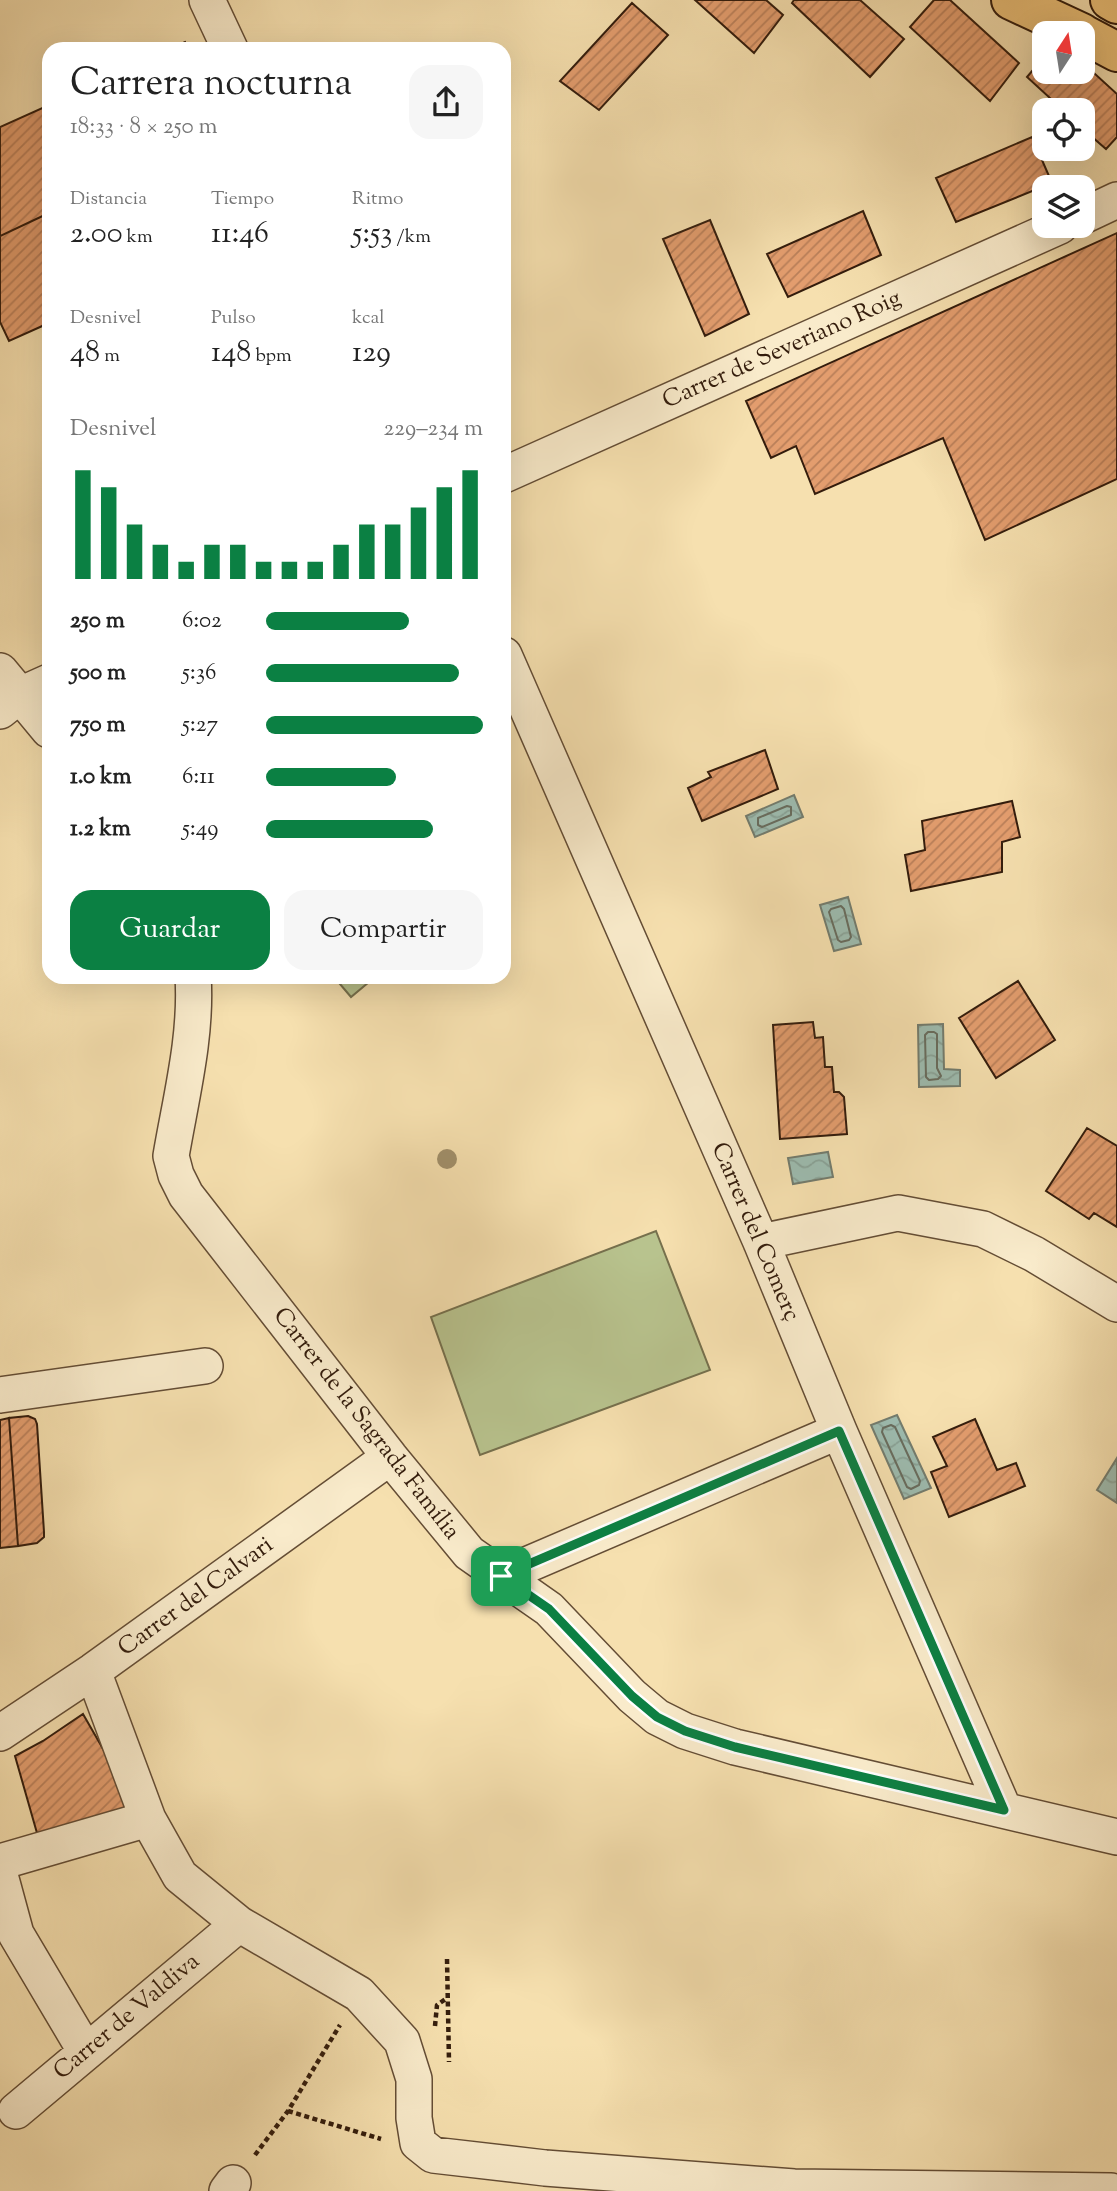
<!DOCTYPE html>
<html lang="es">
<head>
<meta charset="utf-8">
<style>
  :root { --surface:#fff; --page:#f6f6f6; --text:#222; --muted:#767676; --accent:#0b8043 }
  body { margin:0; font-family:"Sorts Mill Goudy",serif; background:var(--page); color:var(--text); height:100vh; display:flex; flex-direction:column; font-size:26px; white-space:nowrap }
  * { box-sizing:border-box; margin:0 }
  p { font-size:23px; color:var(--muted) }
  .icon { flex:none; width:38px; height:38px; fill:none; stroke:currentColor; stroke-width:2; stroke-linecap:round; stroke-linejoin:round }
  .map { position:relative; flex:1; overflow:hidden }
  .details { position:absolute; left:42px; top:42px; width:469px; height:942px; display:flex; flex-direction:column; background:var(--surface); border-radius:21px; box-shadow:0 7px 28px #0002 }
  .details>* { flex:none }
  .needle { width:46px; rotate:12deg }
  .tools { position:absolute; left:1032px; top:21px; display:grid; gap:14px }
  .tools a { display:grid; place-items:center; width:63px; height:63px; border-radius:14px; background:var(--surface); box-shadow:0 7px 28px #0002; font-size:35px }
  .pin { position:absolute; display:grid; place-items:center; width:60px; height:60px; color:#fff; margin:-30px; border-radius:14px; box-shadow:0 4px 10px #0006 }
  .round { display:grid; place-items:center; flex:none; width:74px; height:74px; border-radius:21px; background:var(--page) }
  .summary { display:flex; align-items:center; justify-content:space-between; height:119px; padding:0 28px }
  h1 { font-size:38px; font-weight:600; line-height:52px }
  .stats { display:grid; grid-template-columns:repeat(3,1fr); gap:10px; height:119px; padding:7px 28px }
  .stats div { display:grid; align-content:center }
  .stats b { font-size:30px; font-weight:600 }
  .stats small { font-size:19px; font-weight:400 }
  .stats p { font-size:19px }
  .chart { height:196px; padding:14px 28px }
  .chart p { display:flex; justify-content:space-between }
  .chart svg { width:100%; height:126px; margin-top:7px; stroke:var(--accent); stroke-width:6 }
  .primary-button { display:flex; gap:14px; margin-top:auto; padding:14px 28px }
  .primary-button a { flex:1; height:80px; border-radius:21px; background:var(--accent); color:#fff; font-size:28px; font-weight:600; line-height:80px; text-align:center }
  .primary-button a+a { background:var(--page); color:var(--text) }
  ul { padding:0 28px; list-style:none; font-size:23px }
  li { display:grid; grid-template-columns:112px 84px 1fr; align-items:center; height:52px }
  li i { height:18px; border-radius:9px; background:var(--accent) }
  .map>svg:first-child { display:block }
</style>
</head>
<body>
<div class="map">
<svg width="1117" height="2191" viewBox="0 0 1117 2191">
  <defs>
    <pattern id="water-waves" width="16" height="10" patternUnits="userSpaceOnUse" patternTransform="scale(1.75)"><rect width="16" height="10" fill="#9dbcb0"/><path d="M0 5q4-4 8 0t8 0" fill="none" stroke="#88a196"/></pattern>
    <pattern id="building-hatch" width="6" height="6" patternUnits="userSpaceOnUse" patternTransform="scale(1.75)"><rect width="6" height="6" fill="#e39d6e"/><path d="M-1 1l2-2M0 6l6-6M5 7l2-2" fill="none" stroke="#b97f59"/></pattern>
  </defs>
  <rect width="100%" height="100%" fill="#f6e0af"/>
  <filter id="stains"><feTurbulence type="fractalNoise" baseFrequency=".00286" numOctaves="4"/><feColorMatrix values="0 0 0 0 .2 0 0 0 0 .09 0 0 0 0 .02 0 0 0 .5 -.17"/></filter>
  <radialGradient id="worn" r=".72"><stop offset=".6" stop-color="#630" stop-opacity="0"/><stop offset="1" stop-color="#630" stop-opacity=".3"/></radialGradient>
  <path fill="#b8c38e" stroke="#76704d" stroke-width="2" d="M334,977H375L351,997Z
    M656,1231L710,1370L480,1455L431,1317Z"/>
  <path fill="url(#water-waves)" stroke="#737c6e" stroke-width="2" d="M794,795L803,817L755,837L746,816Z
    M848,897L861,944L834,951L820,905Z
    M943,1024L944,1069L960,1070V1086L919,1087L918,1025Z
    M828,1152L833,1177L793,1184L788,1158Z
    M897,1415L931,1488L904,1499L871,1425Z
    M1117,1458V1503L1097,1490Z"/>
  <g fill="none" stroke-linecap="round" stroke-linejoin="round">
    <path stroke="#686c5e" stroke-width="2" d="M787,806L791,807V815L762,827L758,825V818Z
      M841,906L844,909L851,937L849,940L841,942L838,940L829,912L831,909Z
      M928,1032H934L937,1034V1068L941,1076L938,1079L929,1080L926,1077L925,1035Z
      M891,1425L895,1427L920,1481L919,1485L911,1489L907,1487L882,1432L883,1428Z"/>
  </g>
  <path fill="url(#building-hatch)" stroke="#331c0c" stroke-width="2" d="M695,0H766L783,15L754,53Z
    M794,0H860L904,39L870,77L792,3Z
    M934,0H950L1019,63L990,101L910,27Z
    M632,3L668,35L599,110L560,81Z
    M185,42L188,49H169Z
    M1045,56V72H1083V63L1117,94V137L1106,149L1083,129V110H1063L1027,77Z
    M49,105V213L0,236V127Z
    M1032,137L1052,183L956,222L936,178Z
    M863,211L881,255L788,297L767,254Z
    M49,213V323L9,341L0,322V236Z
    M710,220L749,314L705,336L663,239Z
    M1117,233V479L985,540L943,438L815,494L796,446L771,458L746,401Z
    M765,750L778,789L702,821L688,788L711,777L708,772Z
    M1012,801L1020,837L1002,842V872L911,891L905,855L925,850L922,821Z
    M1018,981L1055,1040L996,1078L959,1018Z
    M813,1022L815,1038L823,1037L825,1067H832L834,1092H839L844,1097L847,1134L780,1139L773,1025Z
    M1087,1128L1117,1146V1227L1094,1213L1089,1219L1046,1191Z
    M28,1416L35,1419L37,1424L44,1532V1537L37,1543L18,1546L9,1418Z
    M9,1418L18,1546L0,1548V1420Z
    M975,1419L997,1470L1016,1463L1025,1486L949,1517L931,1472L947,1466L933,1437Z
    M83,1714L138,1810L39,1840L15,1756L43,1741Z"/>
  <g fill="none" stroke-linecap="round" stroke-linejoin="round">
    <g stroke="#644d35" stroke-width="38">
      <path id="minor" d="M207,0L230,49
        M1083,216L1117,200
        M504,475L1060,226
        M504,655L761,1242L839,1431L1004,1810
        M0,671L49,730
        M0,711L20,695L49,682
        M193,976C197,1036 181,1097 171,1156L176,1175L186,1195L390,1457L469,1553L549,1609L632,1696L657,1717L685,1731L735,1747L1117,1837
        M761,1242L898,1213L983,1229L1034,1254L1117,1304
        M0,1395L205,1366
        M501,1576L839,1431
        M93,1671L148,1819L180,1876L239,1924L359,1994L402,2041L414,2079V2118L418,2143L433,2155L545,2168L794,2187L1111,2191
        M0,1733L93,1671L390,1457
        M0,1862L148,1819
        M0,1875L16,1934L86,2052
        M16,2111L239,1924
        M227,2191L233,2183"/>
    </g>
    <g stroke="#331c0c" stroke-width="42">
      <path id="major" d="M1011,0L1082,33
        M1110,0L1117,4
        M1083,34L1117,52"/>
    </g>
    <path stroke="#331c0c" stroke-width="4.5" stroke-dasharray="5 3.5" stroke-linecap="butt" d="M447,1959L449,2062
      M435,2026L437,2005L447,1998
      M288,2111L381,2139
      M255,2155L288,2111L340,2025"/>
    <use href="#minor" stroke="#f9ebcb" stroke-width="35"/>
    <use href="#major" stroke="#ebc078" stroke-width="38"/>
  </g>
  <circle fill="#a1906b" cx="447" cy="1159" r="10"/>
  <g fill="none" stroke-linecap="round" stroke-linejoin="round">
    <g stroke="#fff" stroke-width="14">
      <path id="route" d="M839,1431L1004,1810L735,1747L685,1731L657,1717L632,1696L549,1609L501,1576Z"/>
    </g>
    <use href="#route" stroke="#0b8043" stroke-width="9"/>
  </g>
  <g text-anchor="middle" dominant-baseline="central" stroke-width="5" stroke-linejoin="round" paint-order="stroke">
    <g font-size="24" fill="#331c0c" stroke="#f9ebcb">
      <text transform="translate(782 350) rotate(-24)">Carrer de Severiano Roig</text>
      <text transform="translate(755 1232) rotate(67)">Carrer del Comerç</text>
      <text transform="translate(366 1424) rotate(52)">Carrer de la Sagrada Família</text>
      <text transform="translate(196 1597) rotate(-36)">Carrer del Calvari</text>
      <text transform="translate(127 2017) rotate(-40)">Carrer de Valdiva</text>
    </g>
  </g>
  <rect width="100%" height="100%" filter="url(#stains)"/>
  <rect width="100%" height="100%" fill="url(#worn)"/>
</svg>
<div class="tools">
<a><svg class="needle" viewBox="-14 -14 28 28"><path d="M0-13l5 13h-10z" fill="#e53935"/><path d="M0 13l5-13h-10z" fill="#767676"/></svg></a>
<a><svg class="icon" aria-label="locate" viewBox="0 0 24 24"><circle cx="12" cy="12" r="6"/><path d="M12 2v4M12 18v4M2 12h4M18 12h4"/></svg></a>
<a><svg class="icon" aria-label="layers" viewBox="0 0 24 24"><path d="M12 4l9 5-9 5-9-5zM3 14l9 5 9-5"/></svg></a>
</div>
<div class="pin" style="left:501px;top:1576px;background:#1e9e55"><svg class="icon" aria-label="arrive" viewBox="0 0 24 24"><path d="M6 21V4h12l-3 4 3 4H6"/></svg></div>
<section class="details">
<div class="summary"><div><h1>Carrera nocturna</h1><p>18:33 · 8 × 250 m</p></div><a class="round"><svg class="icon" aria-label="share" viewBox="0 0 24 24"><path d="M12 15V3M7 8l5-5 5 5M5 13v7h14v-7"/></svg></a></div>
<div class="stats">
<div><p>Distancia</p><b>2.00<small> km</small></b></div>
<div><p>Tiempo</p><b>11:46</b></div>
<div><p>Ritmo</p><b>5:53<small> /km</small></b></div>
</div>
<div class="stats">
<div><p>Desnivel</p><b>48<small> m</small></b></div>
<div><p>Pulso</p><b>148<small> bpm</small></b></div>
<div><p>kcal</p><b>129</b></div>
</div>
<div class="chart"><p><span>Desnivel</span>229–234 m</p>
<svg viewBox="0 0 160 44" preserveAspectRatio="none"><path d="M5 44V6M15 44V12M25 44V25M35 44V32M45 44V38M55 44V32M65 44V32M75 44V38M85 44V38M95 44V38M105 44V32M115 44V25M125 44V25M135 44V19M145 44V12M155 44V6"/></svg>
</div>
<ul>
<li><b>250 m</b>6:02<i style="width:66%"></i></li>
<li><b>500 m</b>5:36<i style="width:89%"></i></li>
<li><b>750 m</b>5:27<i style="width:100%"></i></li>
<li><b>1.0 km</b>6:11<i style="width:60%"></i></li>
<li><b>1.2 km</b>5:49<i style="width:77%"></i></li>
</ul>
<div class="primary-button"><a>Guardar</a><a>Compartir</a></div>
</section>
</div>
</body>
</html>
